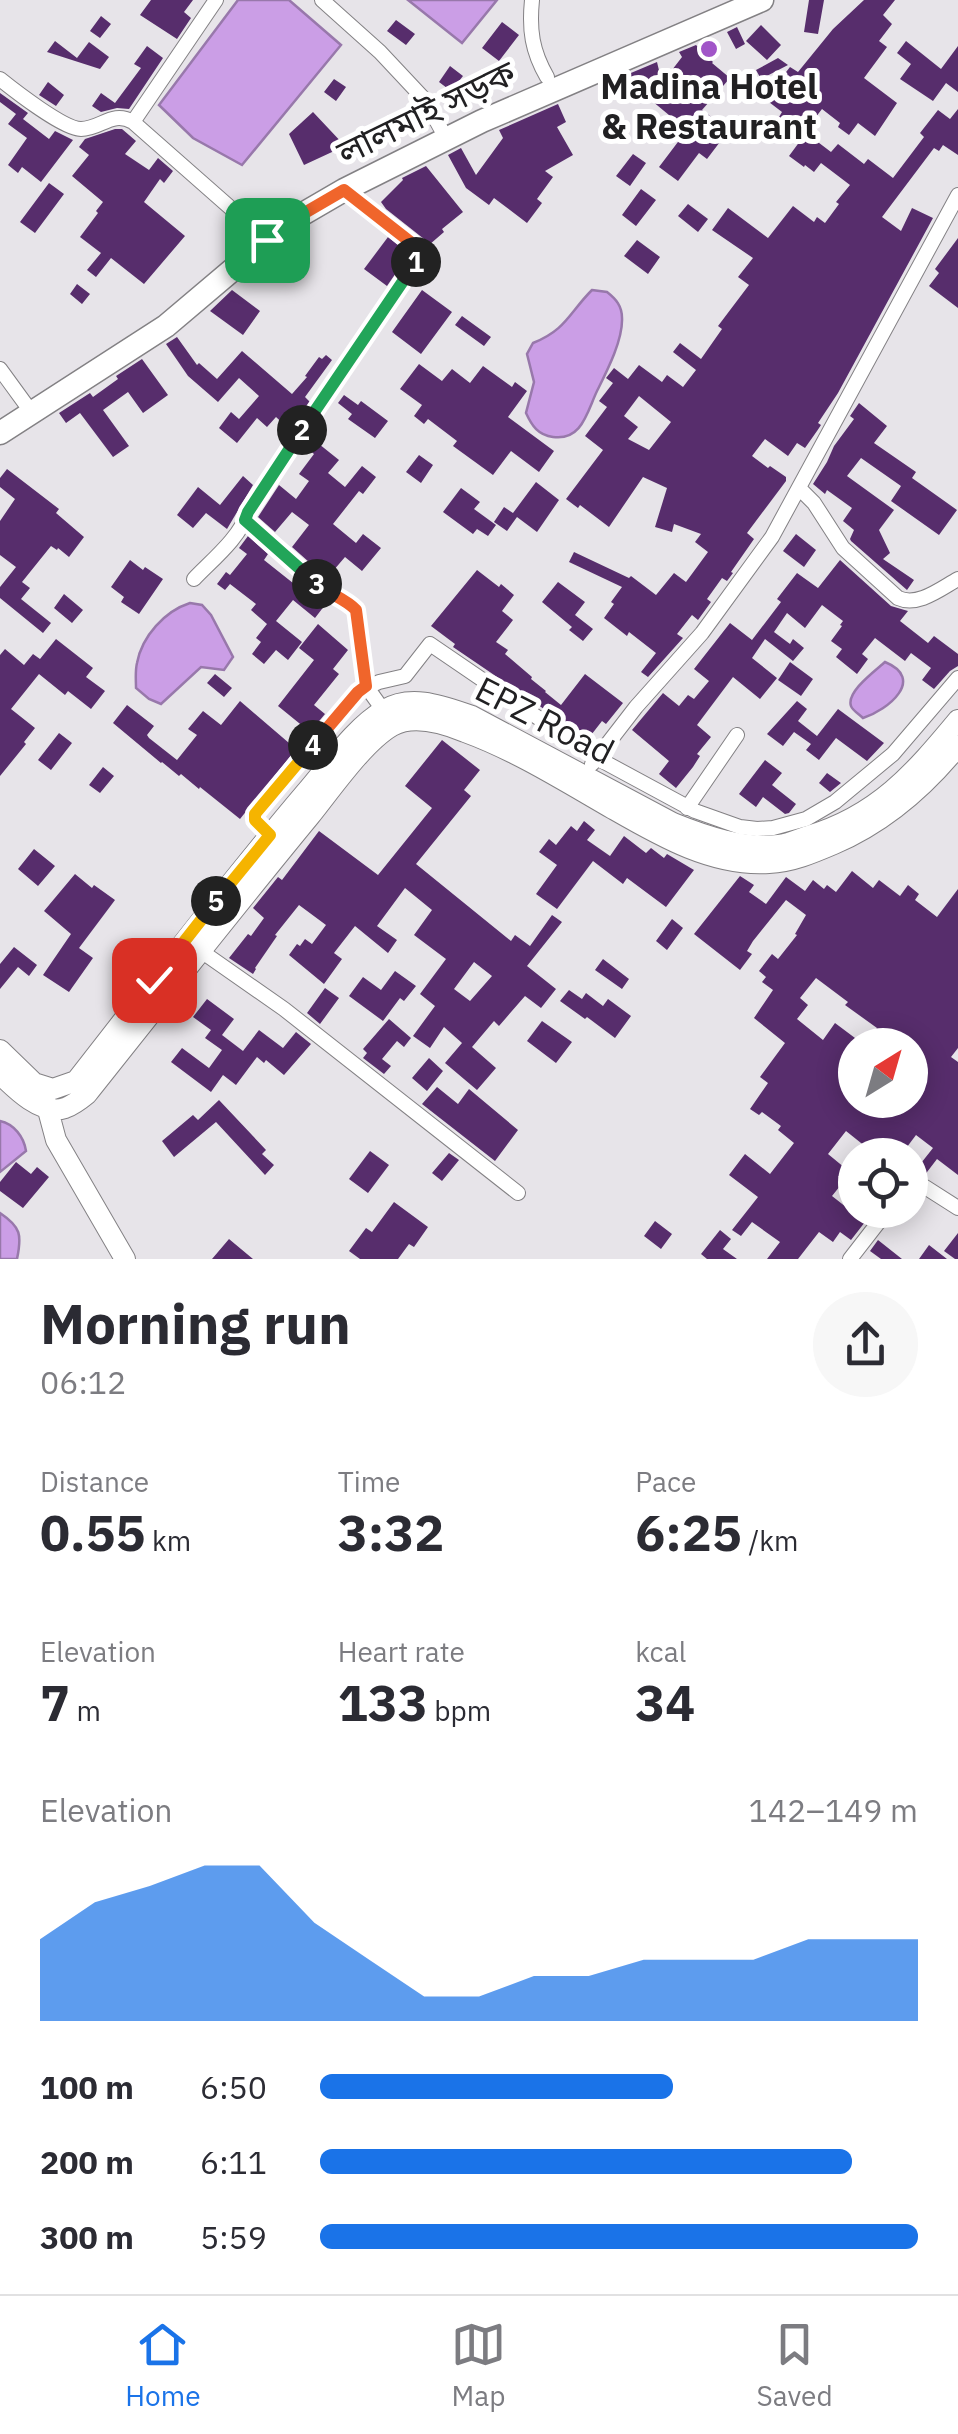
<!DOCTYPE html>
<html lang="en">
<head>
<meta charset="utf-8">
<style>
  :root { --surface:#fff; --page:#f7f7f7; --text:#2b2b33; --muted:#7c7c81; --line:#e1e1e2; --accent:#1a73e8 }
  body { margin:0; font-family:"IBM Plex Sans","Noto Sans Bengali",sans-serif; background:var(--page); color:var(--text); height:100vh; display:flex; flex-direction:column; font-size:38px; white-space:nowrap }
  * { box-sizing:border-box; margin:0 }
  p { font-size:32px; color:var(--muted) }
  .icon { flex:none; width:55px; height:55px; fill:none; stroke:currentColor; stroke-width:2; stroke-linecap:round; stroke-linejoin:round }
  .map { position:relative; height:1259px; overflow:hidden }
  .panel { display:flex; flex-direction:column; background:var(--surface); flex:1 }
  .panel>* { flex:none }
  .needle { width:65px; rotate:37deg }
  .tools { position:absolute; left:838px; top:1028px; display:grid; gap:20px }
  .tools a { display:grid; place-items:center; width:90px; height:90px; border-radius:50%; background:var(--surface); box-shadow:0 5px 25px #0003; font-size:50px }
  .pin { position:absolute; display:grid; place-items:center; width:85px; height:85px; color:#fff; margin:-42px; border-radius:20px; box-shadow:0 5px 15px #0006 }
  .km { position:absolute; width:50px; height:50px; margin:-25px; border-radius:50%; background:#222; color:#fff; font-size:28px; line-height:50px; text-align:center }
  .round { display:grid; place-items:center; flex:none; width:105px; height:105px; border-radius:52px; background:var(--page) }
  .overview { display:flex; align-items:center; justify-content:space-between; height:170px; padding:0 40px }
  h1 { font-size:55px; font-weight:700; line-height:75px }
  .figures { display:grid; grid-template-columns:repeat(3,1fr); gap:15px; height:170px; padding:10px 40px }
  .figures div { display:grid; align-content:center }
  .figures b { font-size:50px; font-weight:700 }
  .figures small { font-size:28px; font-weight:400 }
  .figures p { font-size:28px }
  .chart { height:280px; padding:20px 40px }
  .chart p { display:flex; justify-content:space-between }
  .chart svg { width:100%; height:180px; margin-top:10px; fill:var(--accent); opacity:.7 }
  ul { padding:0 40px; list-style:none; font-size:32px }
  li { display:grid; grid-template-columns:160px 120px 1fr; align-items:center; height:75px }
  li i { height:25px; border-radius:12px; background:var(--accent) }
  .tabs { display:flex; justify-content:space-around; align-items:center; height:140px; border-top:2px solid var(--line); background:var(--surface); font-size:28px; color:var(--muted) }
  .tabs a { display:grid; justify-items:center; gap:5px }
  .tabs .current { color:var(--accent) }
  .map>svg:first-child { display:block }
</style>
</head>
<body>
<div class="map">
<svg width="958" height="1259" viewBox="0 0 958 1259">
  <rect width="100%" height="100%" fill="#e7e4e9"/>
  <path fill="#cb9ee6" stroke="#9878ab" stroke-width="2.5" d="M238,0H289L341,45L242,165L193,138L159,105Z
    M408,0H497L462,43Z
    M592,290L607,292C616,299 622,306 622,318C623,340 607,371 597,391C587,412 582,441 553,437C538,435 532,426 526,413L534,382L527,354L533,343C566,330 569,313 592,290Z
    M190,603L202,605L211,615L233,657L224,670L201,667L161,704L149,699L136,688C136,680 135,671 137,663C142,636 165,611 190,603Z
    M885,662C926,679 888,710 863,718C860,715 852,710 851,706C846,692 875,671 885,662Z
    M0,1121C14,1124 24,1137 26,1151L0,1172Z
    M0,1213C21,1227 22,1235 17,1259H0Z"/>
  <path fill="#572d6c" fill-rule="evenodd" d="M151,0H193L184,12L191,18L177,39L140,15Z
    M809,0H824L818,34L804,32Z
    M864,0H895L883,15L892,24L879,41L887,47L864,78L897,103L875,136L858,123L849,135L838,127L840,123L822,109L802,135L779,117L782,112L765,99L790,67L798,72L833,29Z
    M101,16L111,24L100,38L90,31Z
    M396,20L415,34L406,45L387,31Z
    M502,22L519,35L499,61L482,48Z
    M761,25L781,45L767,60L746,41Z
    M737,27L745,44L736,49L727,32Z
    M55,41L77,58L89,42L109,57L100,69L47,52Z
    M906,41L941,69L958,46V92L946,83L933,101L900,79L911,64L897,53Z
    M696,45L713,62L712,63L730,78L702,110L729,130L707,159L699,153L678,181L659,167L687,130L640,91L637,95L619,78L657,62L662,83L682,57L679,52Z
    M147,46L163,58L129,109L117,108L101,112L92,106L101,93L115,103L141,68L134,64Z
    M778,58L788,65L761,79L756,70Z
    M450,66L463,76L451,91L439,82Z
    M334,79L346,87L336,101L324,92Z
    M48,82L64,95L56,106L39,95Z
    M0,93L28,113L23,119L49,139L55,131L73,140L41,182L22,167L18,173L8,165L27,138L8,124L16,114L0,102Z
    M558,104L566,122L557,127L573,155L545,171L553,177L537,199L542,203L527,223L494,198L489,205L466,188L448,155L461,148L476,175L503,138L499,130Z
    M958,109V155L943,145L939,151L934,148L882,217L901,231L912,208L933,218L838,393L818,423L821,425L817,431L805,448L797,443L788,456L765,439L752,456L768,468L770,466L786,477V481L747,533L754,539L731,572L733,573L727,581L722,578L707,599L711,602L698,620L692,615L677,634L683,638L648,677L641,672L656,653L629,632L627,636L604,618L614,604L611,602L622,587L569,562L574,552L629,578L631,576L656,595L674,573L686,582L708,552L695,542L701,534L674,524L672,532L655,527L667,488L643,477L609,527L580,505L578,508L566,499L603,450L585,436L607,407L599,401L613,383L606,378L614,368L628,379L639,365L662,382L667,375L683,387L696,370L673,352L680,343L701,359L722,329L718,326L749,285L738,277L753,258L712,230L728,208L768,238L793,206L814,222L817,217L825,223L839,204L836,202L850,185L821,163L814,172L805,165L804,167L789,156L806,133L831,152L838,144L864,164L868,159L893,178L924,137L920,133L938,110L950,119ZM639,396L671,422L649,450L628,439L638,427L624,416Z
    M313,112L345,146L304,165L289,134Z
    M115,129H122L136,141L125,154L149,170L158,158L173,171L164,183L160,179L144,202L185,236L144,284L111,258L96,277L87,270L101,253L80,237L98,213L96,211L103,202L72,176L89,155L79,147L85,139Z
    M633,154L646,163L630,186L616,176Z
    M426,166L463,212L442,229L444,232L429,245L424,239L386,209L381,202L403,180L402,178Z
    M49,183L64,194L35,233L20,222Z
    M641,189L656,200L636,226L622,215Z
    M688,204L708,219L698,232L678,216Z
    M388,237L409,254L387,286L364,269Z
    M958,238V308L929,286L939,273L935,269Z
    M637,240L660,257L648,274L624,256Z
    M77,284L90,294L82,304L70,294Z
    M232,290L260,311L243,335L210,311Z
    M422,290L452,312L421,354L392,332Z
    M462,316L491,337L484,346L455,325Z
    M177,337L197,365L199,363L217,379L242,351L292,394L307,377L305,376L319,357L322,359L326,355L332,360L305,397L310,402L289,429L276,417L267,427L257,418L237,443L219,428L231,412L239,419L259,396L239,378L218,402L188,376L166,344Z
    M142,359L168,395L143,413L128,392L103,410L129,446L113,457L80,413L66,423L59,413L90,393L93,397L118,379L116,376Z
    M419,364L442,381L452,369L470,383L483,366L512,387L515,382L527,391L508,417L554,451L539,472L511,451L493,475L453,446L457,441L428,419L424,424L414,416L422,405L400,389Z
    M344,395L358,405L361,401L388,421L375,438L348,419L352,414L338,403Z
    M859,403L887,426L874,443L916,472L912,478L957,510L939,535L891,501L901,486L861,458L847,476L894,510L879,530L890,553L883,559L914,580L907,590L851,541L850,539L854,530L843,521L852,508L827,490L825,494L813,484L827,462L834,446L854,419L850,416Z
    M314,440L339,460L328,473L345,487L362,466L376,477L363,494L359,491L333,524L356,543L363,534L381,548L362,571L345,557L327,578L292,547L309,525L292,512L275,532L258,517L279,485L296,499L309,481L299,474L314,454L307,448Z
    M419,455L433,465L421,483L406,472Z
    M7,469L59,509L56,513L84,537L69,557L58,548L57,550L51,546L22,582L30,588L21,599L51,623L43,633L0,598V587L16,567L0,555V521L15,499L0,487V478Z
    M243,476L253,485L227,529L206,513L193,528L177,515L198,487L220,505Z
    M536,482L559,500L537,532L517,517L507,531L494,522L504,507L513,513Z
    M461,488L480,502L474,509L496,525L488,536L477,529L473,534L443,512Z
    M796,534L816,550L804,567L783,551Z
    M248,536L268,554L264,560L303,591L306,588L325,605L315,618L293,600L276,621L302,642L288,660L276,650L264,664L252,654L261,642L256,638L267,624L251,610L256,604L230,584L225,590L217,584L226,572L230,575L247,554L239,548Z
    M130,560L143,570L145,567L163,579L139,614L121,602L124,597L111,587Z
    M840,560L891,606L908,611L900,621L928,643L934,636L958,654V666L950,671L934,689L922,680L931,668L911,653L905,661L875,638L862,654L868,659L857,674L836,657L842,649L831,641L842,626L840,625L843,621L822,605L805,628L787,613L774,632L790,644L793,639L804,648L793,661L765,639L752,658L777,678L760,699L733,677L697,725L711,737L697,754L700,756L693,767L676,788L659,774L669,761L632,730L663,693L679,706L688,695L694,699L709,681L694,669L730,623L752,640L781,602L777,599L797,573L818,588Z
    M477,570L499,587L501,584L514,595L502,611L513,620L496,642L508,650L505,654L532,677L531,679L546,691L545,692L561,705L585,674L623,703L606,724L602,721L588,739L453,647L455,644L431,626Z
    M558,582L585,602L575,615L593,629L583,641L569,630L572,627L542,602Z
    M64,594L83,610L72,623L54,608Z
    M318,624L348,650L333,669L339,674L314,705L325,714L310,732L278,706L314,660L299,648Z
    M56,639L93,668L86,677L105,691L91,709L68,691L65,695L39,674L11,709L35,728L24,742L26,744L0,776V655L5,649L24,665L33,654L40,659Z
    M790,662L813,679L801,696L778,680Z
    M215,674L232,688L224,697L207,683Z
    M240,701L296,749L240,819L200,787L199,789L181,774L179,776L162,762L161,763L113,723L127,705L154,726L147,735L149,738L177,760L197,735L188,729L203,711L221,725Z
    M797,701L807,709L798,721L817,736L838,709L884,743L867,761L836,738L819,760L806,750L811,744L794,732L783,746L767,734Z
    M59,733L72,743L51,770L38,760Z
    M442,740L480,770L464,790L471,796L416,864L511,941L515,935L530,946L552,915L562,922L527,966L556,989L541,1008L525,996L499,1026L494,1021L472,1047L496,1068L477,1090L445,1063L462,1043L444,1027L430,1048L413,1036L435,1006L420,994L446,959L414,935L432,910L405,888L377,926L397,940L388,953L355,926L334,953L342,959L324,984L289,955L297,944L300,946L305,939L312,944L326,925L299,905L275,935L277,936L255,968L256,969L253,974L229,958L248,934L251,936L264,918L253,908L278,877L282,880L319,831L378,875L432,808L405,786ZM474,962L492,976L470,1001L454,989Z
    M765,760L782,773L772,785L796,804L789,813L785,814L763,797L756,807L739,794Z
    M103,767L114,776L100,793L89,785Z
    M827,773L841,783L830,792L819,783Z
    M584,821L595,830L587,840L610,856L624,836L646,853L651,848L664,858L667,854L694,870L666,907L627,878L623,884L593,861L557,909L536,894L557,865L539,852L549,839L556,845L571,826L577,831Z
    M34,849L55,866L38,886L18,869Z
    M852,871L873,888L879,880L900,896L908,885L919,894L915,900L937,917L958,889V1048L951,1057L958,1062V1175L937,1159L924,1176L914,1172L933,1148L916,1135L901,1155H876L846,1131L828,1154L845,1168L838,1177L844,1181L832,1196L865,1222L851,1240L840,1232L833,1242L819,1232L798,1259H767L780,1242L752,1222L741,1236L732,1230L758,1197L729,1175L745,1154L770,1174L794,1143L778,1130L781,1126L762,1112L759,1115L750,1109L768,1083L760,1077L785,1043L754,1018L773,990L762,982L766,977L759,971L772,954L778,959L797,935L795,934L806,915L786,900L753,941L747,951L752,954L740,970L694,934L740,876L754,885L749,892L766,904L786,877L805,891L813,880L824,889L827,885L836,892ZM816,978L848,1002L845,1005L877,1028L864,1045H910V1100H855V1038L835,1023L823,1040L797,1019L808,1005L800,998Z
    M75,874L92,888L94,885L115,900L79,948L93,958L69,992L43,975L71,934L44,911Z
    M672,919L683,928L667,950L656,941Z
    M14,947L37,965L29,976L18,967L0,989V964Z
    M603,959L629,979L622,989L595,970Z
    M395,971L416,986L404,1001L400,998L383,1021L349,996L363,977L381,990Z
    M325,988L339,998L320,1024L307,1013Z
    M569,990L582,999L586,993L603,1006L608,999L631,1016L615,1038L587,1017L585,1019L560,1001Z
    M207,999L234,1019L222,1035L243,1051L259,1030L283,1048L296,1032L311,1044L284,1075L266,1060L264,1063L257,1057L236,1085L223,1075L211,1092L171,1062L182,1048L209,1068L222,1050L205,1038L211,1030L193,1017Z
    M389,1019L411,1038L404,1047L397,1041L382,1059L391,1066L384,1074L363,1058L367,1053L363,1049Z
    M542,1021L572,1042L556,1063L527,1041Z
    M429,1058L443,1071L427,1091L412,1078Z
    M437,1087L458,1104L469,1089L518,1130L495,1161L422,1104Z
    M219,1100L266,1150L262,1154L274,1165L265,1175L216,1122L174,1157L162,1141L193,1115L198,1120Z
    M370,1151L389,1165L368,1193L349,1179Z
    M449,1153L459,1160L442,1181L432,1173Z
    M16,1162L31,1174L37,1167L49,1177L23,1208L0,1191V1182Z
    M394,1202L428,1227L414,1247L409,1244L398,1259H360L349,1251L366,1228L372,1232Z
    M655,1221L672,1234L661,1249L644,1236Z
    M720,1230L731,1239L723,1249L737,1259H707L701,1254Z
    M958,1233V1259H955L944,1251Z
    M229,1239L253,1259H212Z
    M878,1240L902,1259H881L870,1251Z
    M929,1245L947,1259H919Z"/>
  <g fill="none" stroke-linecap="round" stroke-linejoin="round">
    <g stroke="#838184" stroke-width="16">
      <path id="street" d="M322,0L380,52L425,100L441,129
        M532,0C529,30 532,51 547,77
        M0,79C15,91 64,129 81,129C101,129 112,110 133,122L267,240
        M133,122L216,0
        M0,369L32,413
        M799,488L814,503L843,548L898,598C918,607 940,589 958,579
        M245,520L329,594L352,605L356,610L366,686L386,714
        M194,579C212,560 240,538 248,512L419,258L421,252L418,247L344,190
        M592,764L636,707L702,633L772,537L958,195
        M687,808L737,735
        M270,835L255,820V814L357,692L379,682L405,676L430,644L597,758L695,811L740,827L757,829L773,828L806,819L835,802L893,754L958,678
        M201,951L284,1009L518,1193
        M910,1188L913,1185L925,1187L958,1208
        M850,1259L888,1210"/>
    </g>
    <g stroke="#838184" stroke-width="22">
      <path id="secondary" d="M0,1050L34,1083L53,1089L76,1081C152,984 226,886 305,793C328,767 354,727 384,710C412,693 445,707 472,716L673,823C705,836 743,849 779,845C788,844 799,839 808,836C877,816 914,773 958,720
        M0,1074C15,1089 42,1116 65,1108C73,1105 81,1099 87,1094C161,1001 235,907 310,816C331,790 364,742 392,726C414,714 443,723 465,732C517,751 566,782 613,809C660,836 713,867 769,863C792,862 813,853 834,844C885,822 924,788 958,746
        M45,1099L56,1140L125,1259"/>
    </g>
    <g stroke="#838184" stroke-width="25">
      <path id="primary" d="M0,433L166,326L289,222L344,190L482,121L762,0"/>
    </g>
    <use href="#street" stroke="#fff" stroke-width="14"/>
    <use href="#secondary" stroke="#fff" stroke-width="20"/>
    <use href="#primary" stroke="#fff" stroke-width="22"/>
  </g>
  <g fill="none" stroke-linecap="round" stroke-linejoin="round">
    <g stroke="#fff" stroke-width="20">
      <path id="split-1" d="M267,240L289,222L344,190L418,248L421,252L416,262"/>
    </g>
    <g stroke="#fff" stroke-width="20">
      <path id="split-2" d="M302,430L416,262"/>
    </g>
    <g stroke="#fff" stroke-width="20">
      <path id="split-3" d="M302,430L248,512L245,520L317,584"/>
    </g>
    <g stroke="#fff" stroke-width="20">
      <path id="split-4" d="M313,745L358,692L366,686L356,610C346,599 329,594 317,584"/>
    </g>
    <g stroke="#fff" stroke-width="20">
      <path id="split-5" d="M216,901L270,835L255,820V814L313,745"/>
    </g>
    <g stroke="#fff" stroke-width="20">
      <path id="split-6" d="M154,980L216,901"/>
    </g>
    <use href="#split-1" stroke="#f0652b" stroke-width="12"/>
    <use href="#split-2" stroke="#22a559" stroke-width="12"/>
    <use href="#split-3" stroke="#22a559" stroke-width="12"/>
    <use href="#split-4" stroke="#f0652b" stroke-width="12"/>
    <use href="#split-5" stroke="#f5b400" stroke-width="12"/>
    <use href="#split-6" stroke="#f5b400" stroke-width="12"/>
  </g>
  <circle fill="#a155c8" stroke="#fff" stroke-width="4" cx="709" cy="49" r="10"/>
  <g text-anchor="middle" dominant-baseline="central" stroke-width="10" stroke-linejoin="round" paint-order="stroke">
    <g font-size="35" font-weight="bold" fill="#212022" stroke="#fff">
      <text x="709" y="86">Madina Hotel<tspan x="709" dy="40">&amp; Restaurant</tspan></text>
    </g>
    <g font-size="35" fill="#212022" stroke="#fff">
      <text transform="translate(426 112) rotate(-26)">লালমাই সড়ক</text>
      <text transform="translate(545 720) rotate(27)">EPZ Road</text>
    </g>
  </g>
</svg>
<div class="tools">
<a><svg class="needle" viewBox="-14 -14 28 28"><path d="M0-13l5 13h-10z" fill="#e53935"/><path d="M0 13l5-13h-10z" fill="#7c7c81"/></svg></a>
<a><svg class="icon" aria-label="locate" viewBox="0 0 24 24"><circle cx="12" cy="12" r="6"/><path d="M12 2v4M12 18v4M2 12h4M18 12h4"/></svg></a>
</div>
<div class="pin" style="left:267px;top:240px;background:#1e9e55"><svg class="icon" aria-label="arrive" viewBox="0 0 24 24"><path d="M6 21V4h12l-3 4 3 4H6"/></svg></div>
<div class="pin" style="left:154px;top:980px;background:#d93025"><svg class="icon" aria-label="check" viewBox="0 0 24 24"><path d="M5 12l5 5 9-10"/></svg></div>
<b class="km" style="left:416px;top:262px">1</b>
<b class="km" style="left:302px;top:430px">2</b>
<b class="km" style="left:317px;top:584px">3</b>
<b class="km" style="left:313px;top:745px">4</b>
<b class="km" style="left:216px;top:901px">5</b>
</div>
<section class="panel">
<div class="overview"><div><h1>Morning run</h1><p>06:12</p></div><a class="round"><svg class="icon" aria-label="share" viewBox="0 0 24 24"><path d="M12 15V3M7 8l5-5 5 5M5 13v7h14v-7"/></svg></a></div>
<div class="figures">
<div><p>Distance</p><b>0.55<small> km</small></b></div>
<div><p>Time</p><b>3:32</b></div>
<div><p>Pace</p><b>6:25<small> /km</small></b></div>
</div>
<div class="figures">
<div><p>Elevation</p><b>7<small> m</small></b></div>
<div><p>Heart rate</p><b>133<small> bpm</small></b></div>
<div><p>kcal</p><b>34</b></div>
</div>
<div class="chart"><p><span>Elevation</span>142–149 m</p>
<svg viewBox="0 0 160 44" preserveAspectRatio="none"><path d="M0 44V24L10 15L20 11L30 6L40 6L50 20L60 29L70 38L80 38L90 33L100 33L110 29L120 29L130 29L140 24L150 24L160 24V44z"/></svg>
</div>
<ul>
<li><b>100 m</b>6:50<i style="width:59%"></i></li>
<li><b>200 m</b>6:11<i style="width:89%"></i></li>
<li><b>300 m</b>5:59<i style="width:100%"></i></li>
</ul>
</section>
<nav class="tabs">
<a class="current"><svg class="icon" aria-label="home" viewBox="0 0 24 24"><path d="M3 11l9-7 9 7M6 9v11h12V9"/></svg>Home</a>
<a><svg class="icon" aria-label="map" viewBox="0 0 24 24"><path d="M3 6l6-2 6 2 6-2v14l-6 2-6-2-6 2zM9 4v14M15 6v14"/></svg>Map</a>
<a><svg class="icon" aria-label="saved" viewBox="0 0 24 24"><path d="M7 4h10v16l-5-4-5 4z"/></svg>Saved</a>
</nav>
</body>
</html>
